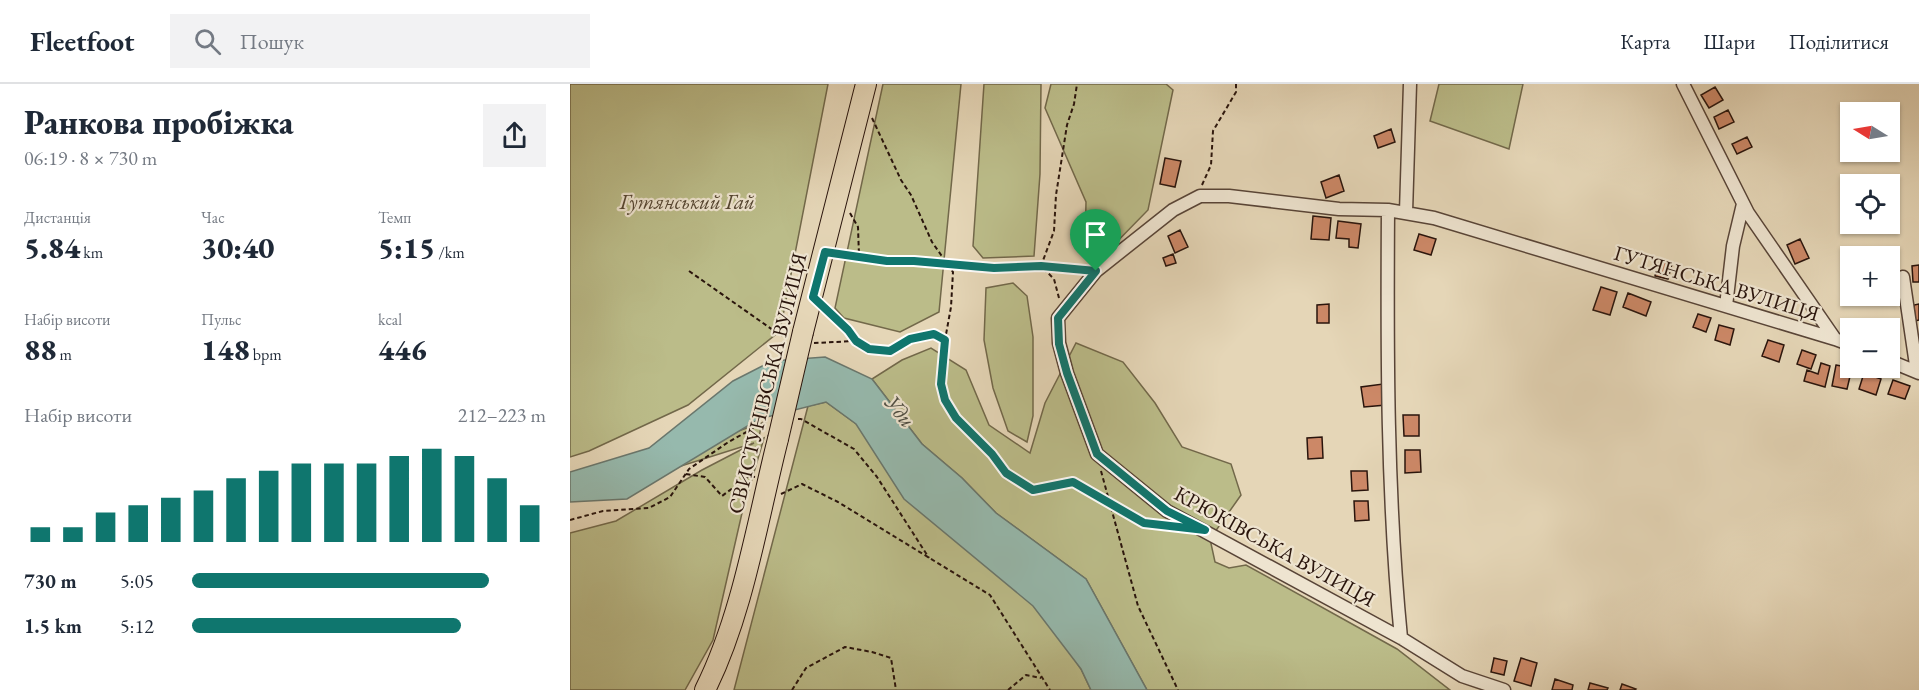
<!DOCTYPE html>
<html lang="uk">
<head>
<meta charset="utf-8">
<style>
  :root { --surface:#fff; --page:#f2f2f3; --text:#1f2937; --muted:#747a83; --line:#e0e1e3; --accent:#0f766e }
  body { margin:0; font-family:"EB Garamond",serif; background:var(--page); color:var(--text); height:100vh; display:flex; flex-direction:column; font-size:22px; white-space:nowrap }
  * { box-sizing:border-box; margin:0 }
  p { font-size:20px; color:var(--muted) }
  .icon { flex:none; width:33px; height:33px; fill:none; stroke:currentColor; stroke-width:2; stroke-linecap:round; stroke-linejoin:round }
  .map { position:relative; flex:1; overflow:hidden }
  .drawer { display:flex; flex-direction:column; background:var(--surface); width:570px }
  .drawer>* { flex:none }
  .needle { width:39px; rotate:281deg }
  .buttons { position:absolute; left:1270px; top:18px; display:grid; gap:12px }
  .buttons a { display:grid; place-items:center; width:60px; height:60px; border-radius:0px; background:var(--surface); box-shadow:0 2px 4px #0004; font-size:30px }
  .pin { position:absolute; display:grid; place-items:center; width:51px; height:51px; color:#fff; margin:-62px -26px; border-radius:50% 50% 50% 0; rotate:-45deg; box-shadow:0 0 6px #0007 }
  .pin .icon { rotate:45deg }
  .round { display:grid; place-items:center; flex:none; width:63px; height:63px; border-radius:0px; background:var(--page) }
  .headline { display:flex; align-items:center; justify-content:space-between; height:102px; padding:0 24px }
  h1 { font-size:33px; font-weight:800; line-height:45px }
  .stats { display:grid; grid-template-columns:repeat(3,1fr); gap:9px; height:102px; padding:6px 24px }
  .stats div { display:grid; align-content:center }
  .stats b { font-size:30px; font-weight:800 }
  .stats small { font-size:16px; font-weight:400 }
  .stats p { font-size:16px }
  .chart { height:168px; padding:12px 24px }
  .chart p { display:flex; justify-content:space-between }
  .chart svg { width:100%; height:108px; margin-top:6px; stroke:var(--accent); stroke-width:6 }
  ul { padding:0 24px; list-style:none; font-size:20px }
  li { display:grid; grid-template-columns:96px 72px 1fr; align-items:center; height:45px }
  li i { height:15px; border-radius:8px; background:var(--accent) }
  header { display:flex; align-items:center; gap:36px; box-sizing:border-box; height:84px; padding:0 30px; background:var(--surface); border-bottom:2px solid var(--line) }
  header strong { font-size:28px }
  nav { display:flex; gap:33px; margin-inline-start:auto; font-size:21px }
  .search { width:420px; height:54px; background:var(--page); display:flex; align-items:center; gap:15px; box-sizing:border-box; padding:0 21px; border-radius:0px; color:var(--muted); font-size:22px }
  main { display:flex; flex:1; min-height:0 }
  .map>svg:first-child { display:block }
</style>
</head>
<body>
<header>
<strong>Fleetfoot</strong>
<div class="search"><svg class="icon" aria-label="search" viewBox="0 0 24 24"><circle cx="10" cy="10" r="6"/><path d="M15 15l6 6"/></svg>Пошук</div>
<nav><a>Карта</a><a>Шари</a><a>Поділитися</a></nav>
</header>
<main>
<section class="drawer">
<div class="headline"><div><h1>Ранкова пробіжка</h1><p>06:19 · 8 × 730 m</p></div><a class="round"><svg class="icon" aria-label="share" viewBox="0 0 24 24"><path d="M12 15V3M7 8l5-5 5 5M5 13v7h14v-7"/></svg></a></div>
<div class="stats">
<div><p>Дистанція</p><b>5.84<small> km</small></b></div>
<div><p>Час</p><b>30:40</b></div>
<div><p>Темп</p><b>5:15<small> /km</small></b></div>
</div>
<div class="stats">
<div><p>Набір висоти</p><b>88<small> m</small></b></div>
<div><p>Пульс</p><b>148<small> bpm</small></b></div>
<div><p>kcal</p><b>446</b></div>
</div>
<div class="chart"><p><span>Набір висоти</span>212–223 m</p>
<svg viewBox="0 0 160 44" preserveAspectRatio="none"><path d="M5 44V38M15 44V38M25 44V32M35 44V29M45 44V26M55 44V23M65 44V18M75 44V15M85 44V12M95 44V12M105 44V12M115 44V9M125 44V6M135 44V9M145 44V18M155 44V29"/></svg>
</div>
<ul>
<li><b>730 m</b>5:05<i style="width:84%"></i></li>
<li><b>1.5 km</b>5:12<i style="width:76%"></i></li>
</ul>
</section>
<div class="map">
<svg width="1349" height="606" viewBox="0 0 1349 606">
  <rect width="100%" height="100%" fill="#e5d6b7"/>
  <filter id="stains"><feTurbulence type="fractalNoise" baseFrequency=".00333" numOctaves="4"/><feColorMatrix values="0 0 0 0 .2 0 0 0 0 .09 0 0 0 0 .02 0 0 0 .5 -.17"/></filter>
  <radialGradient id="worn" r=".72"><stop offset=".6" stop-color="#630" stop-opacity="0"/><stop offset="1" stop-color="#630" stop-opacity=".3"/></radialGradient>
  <path fill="#bbbc89" stroke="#72684a" stroke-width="1.5" d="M0,0H258L210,247L118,321L19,367L0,373Z
    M313,0H391L369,228L330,248L274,234L265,224Z
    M414,0H471L470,90L464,172L413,174L403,162Z
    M481,0H596L603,6L578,126L531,174L515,166L516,118L475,24Z
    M869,0H953L939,65L860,37Z
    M443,199L457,212L463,253V332L457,358L438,347L423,304L414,256L416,204Z
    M506,259L553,278L585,319L612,363L661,380L671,411L640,455L645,478L659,484L676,481L827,565L880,606H577L516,495L426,429L392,394L352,360L302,295L332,276L361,264L396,286L419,341L460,369L475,319Z
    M256,318L289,342L467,519L511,585L521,606H164L238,322Z
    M192,339L188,357L194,354L172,429L143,556L115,606H0V449L46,437L132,386L184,359L0,417V403Z"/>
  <path fill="#96b9ad" stroke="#6a776d" stroke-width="1.5" d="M255,273L302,295L352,360L392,394L426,429L516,495L577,606H521L511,585L463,522L334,415L286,340L256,318L189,335L57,415L0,418V388L79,364L163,297L202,277Z"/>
  <path fill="#cc8867" stroke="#29140c" stroke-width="1.5" d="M1145,3L1153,16L1139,24L1131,11Z
    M1158,26L1164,38L1149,45L1144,33Z
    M821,45L825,58L808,64L804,52Z
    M1177,53L1182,63L1167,70L1162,60Z
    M595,74L611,77L605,103L590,100Z
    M769,91L774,107L756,114L751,98Z
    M743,132L761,134L759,156L741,155Z
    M768,137L791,140L788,164L779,163V155L766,154Z
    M610,146L618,163L605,169L598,152Z
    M849,150L866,155L861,171L844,166Z
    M1230,155L1239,174L1225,180L1217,161Z
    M603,170L606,179L596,182L593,174Z
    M1089,177L1102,180L1098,195L1085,192Z
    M1349,181V198H1343L1342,182Z
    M1031,203L1047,208L1040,231L1023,226Z
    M1058,209L1081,218L1076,232L1053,223Z
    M759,220V239H747V221Z
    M1349,220V236L1345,237L1344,221Z
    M1128,230L1141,234L1136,248L1123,243Z
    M1149,241L1164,245L1160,261L1145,256Z
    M1198,256L1214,261L1209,278L1192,272Z
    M1232,266L1246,271L1241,285L1227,280Z
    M1251,279L1260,282L1255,303L1234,297L1237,286L1248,290Z
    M1266,281L1282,284L1277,305L1262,302Z
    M1294,289L1311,295L1306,311L1289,305Z
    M1323,296L1340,302L1335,315L1318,310Z
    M813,300L816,321L794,323L791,303Z
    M833,331H849V352H834Z
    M752,353L753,374L738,375L737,354Z
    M835,366H850L851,388L835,389Z
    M781,387H797L798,406L782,407Z
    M784,417H798L799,436L785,437Z
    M924,574L937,577L934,591L921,588Z
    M951,574L967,579L961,602L944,597Z
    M985,595L1003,601L1002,606H982Z
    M1020,599L1038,604L1037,606H1018Z
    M1052,600L1066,605L1065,606H1050Z"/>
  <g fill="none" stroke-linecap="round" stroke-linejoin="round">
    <g stroke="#584437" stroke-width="15">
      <path id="minor" d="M818,126C817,269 817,412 831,554
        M836,128L840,0
        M1333,193L1347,288
        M1156,222L1163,162L1173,120
        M1265,255L1281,261
        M1320,277L1349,289
        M934,606L892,592L831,554L597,427L527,370L497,289L489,259L488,234L526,187L603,126L630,112H659L769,125L818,126L864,134L1265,255L1178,129L1113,0"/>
    </g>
    <g stroke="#29140c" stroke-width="22">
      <path id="primary" d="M233,248L296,0
        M135,606C173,530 187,438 208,355"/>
    </g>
    <path stroke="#29140c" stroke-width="2" stroke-dasharray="4.5 3" stroke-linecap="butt" d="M302,34L331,96L341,111L362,158L383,188L381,223L375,256
      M632,101L641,81L643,47L666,8V0
      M280,129L288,143L289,172L317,177H344L424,184L471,182L512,185
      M268,169L289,172
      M119,187L210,251L218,253
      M489,214L484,195L471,182L484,147L486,111L497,41L504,20L507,0
      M254,223C261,231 271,238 278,246C284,253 288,261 299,265C328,275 344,241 375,256L371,300L374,316L386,334L422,370L436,389L463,406L503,398L574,439L600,442
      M244,259L286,257
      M228,335H231L284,365L307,393L359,474
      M531,387L568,522L608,606
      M116,390L135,393L152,412L179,392L185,393
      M211,410L232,400L268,418L420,511L480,606
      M0,436L33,427L79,424L100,413L119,385L157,359L192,339L196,338
      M222,606L236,584L275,563L302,568L321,574L326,606
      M438,606L456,591L471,594"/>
    <use href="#minor" stroke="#eee4d0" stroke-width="12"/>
    <use href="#primary" stroke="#e5d6b7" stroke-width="20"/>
    <g stroke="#29140c" stroke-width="22" stroke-linecap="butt">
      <path id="primary-bridge" d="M208,355L233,248"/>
    </g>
    <use href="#primary-bridge" stroke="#e5d6b7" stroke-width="20"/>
  </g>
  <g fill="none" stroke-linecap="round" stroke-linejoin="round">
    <g stroke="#fff" stroke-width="12">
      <path id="route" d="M255,168L317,177H344L424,184L471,182L526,187L488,234L489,260L497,289L527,370L597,427L635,446L574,439L503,398L463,406L436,389L422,370L386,334L375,316L371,300L375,256L364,250L340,255L320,267L299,265L286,257L278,246L243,213Z"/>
    </g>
    <use href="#route" stroke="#0f766e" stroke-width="8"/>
  </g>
  <g text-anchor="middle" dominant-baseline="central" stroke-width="4.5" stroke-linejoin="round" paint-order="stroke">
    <g font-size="21" font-style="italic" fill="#554632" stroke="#eee4d0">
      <text x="117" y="117">Гутянський Гай</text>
    </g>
    <g font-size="21" fill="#29140c" stroke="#eee4d0">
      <text transform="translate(1147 199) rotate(17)">ГУТЯНСЬКА ВУЛИЦЯ</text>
      <text transform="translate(197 299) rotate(-76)">СВИСТУНІВСЬКА ВУЛИЦЯ</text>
      <text transform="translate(705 462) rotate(29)">КРЮКІВСЬКА ВУЛИЦЯ</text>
    </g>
    <g font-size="22" font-style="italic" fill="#4f4e44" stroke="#eee4d0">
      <text transform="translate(330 327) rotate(51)">Уди</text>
    </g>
  </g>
  <rect width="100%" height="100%" filter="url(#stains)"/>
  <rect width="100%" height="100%" fill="url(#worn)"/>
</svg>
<div class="buttons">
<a><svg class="needle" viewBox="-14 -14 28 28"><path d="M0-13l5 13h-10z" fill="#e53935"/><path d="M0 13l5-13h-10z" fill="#747a83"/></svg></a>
<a><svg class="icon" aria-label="locate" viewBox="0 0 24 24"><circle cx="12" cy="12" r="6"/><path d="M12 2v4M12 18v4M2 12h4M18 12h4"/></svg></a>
<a>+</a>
<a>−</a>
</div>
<div class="pin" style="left:526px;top:187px;background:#1e9e55"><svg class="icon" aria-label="arrive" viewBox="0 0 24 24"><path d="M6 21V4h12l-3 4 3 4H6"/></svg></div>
</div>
</main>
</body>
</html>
